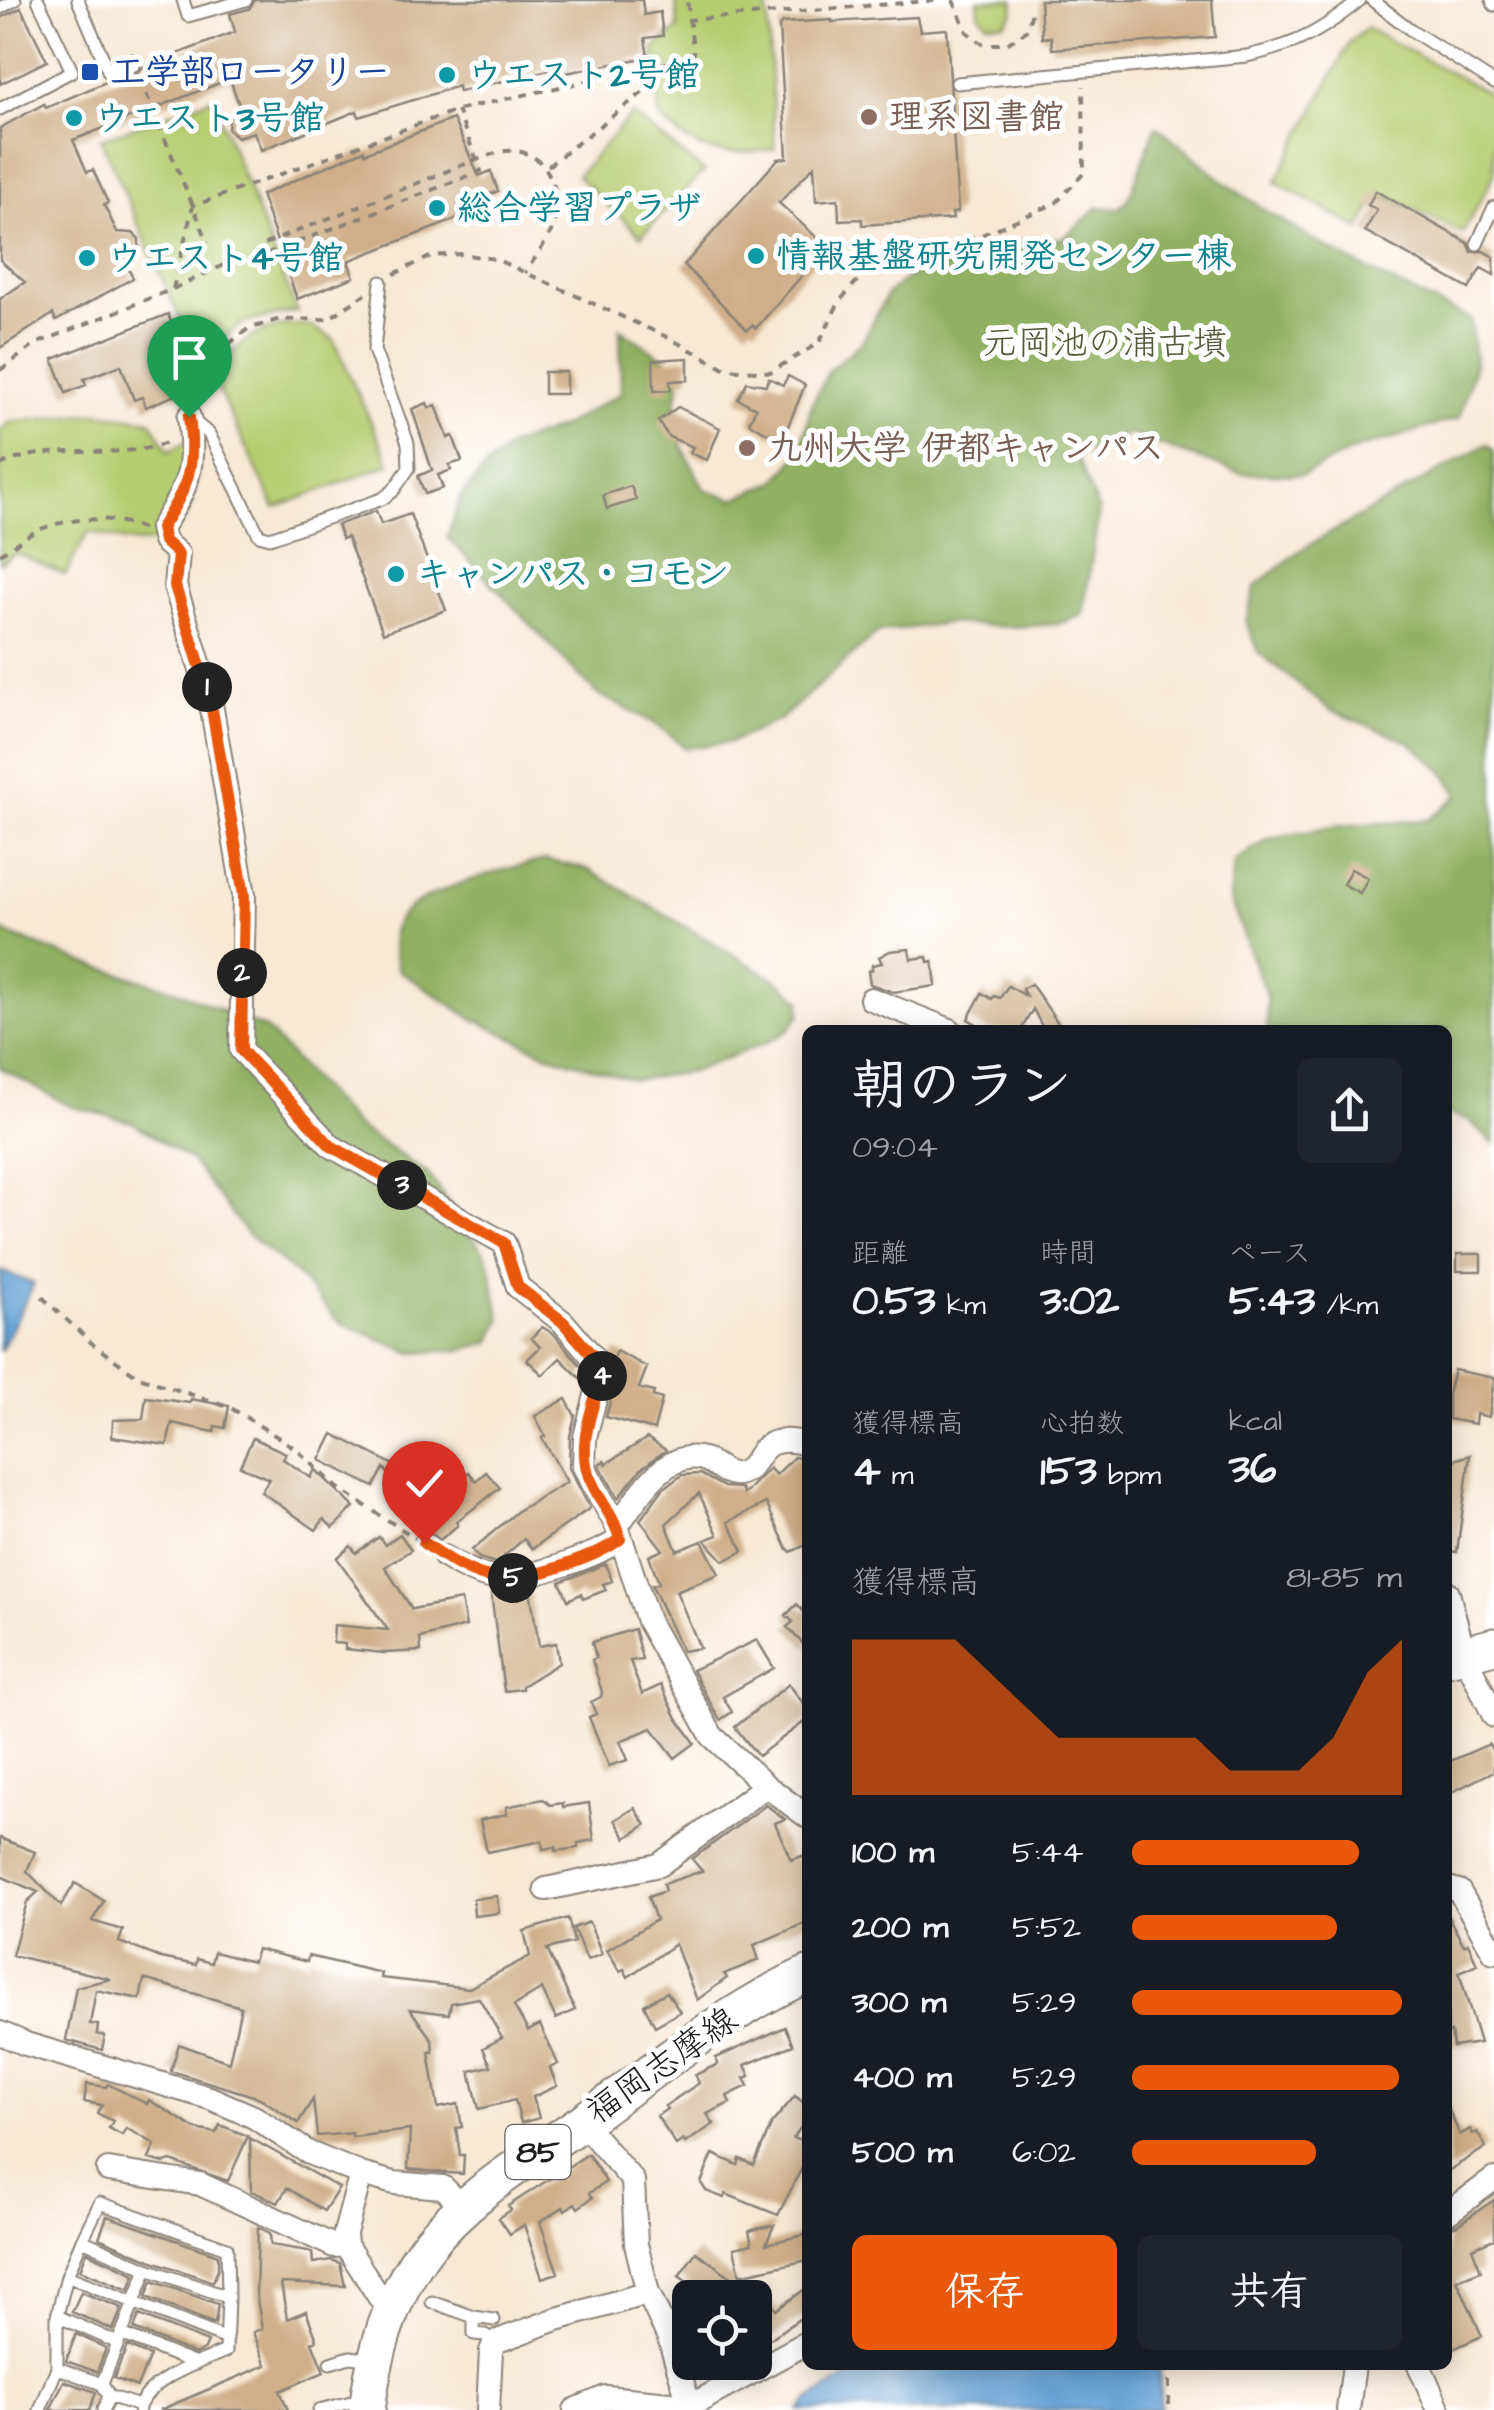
<!DOCTYPE html>
<html lang="ja">
<head>
<meta charset="utf-8">
<style>
  :root { --surface:#171b24; --page:#20242c; --text:#f1f3f6; --muted:#9ea1a6; --accent:#ea580c }
  body { margin:0; font-family:"Architects Daughter","Klee One",sans-serif; background:var(--page); color:var(--text); height:100vh; display:flex; flex-direction:column; font-size:38px; white-space:nowrap }
  * { box-sizing:border-box; margin:0 }
  p { font-size:32px; color:var(--muted) }
  .icon { flex:none; width:55px; height:55px; fill:none; stroke:currentColor; stroke-width:2; stroke-linecap:round; stroke-linejoin:round }
  .map { position:relative; flex:1; overflow:hidden }
  .sheet { position:absolute; left:802px; top:1025px; width:650px; height:1345px; display:flex; flex-direction:column; background:var(--surface); border-radius:15px; box-shadow:0 5px 25px #0003 }
  .sheet>* { flex:none }
  .controls { position:absolute; left:672px; top:2280px; display:grid; gap:20px }
  .controls a { display:grid; place-items:center; width:100px; height:100px; border-radius:15px; background:var(--surface); box-shadow:0 5px 25px #0003; font-size:50px }
  .pin { position:absolute; display:grid; place-items:center; width:85px; height:85px; color:#fff; margin:-102px -42px; border-radius:50% 50% 50% 0; rotate:-45deg; box-shadow:0 0 10px #0007 }
  .pin .icon { rotate:45deg }
  .km { position:absolute; width:50px; height:50px; margin:-25px; border-radius:50%; background:#222; color:#fff; font-size:28px; line-height:50px; text-align:center }
  .round { display:grid; place-items:center; flex:none; width:105px; height:105px; border-radius:15px; background:var(--page) }
  .head { display:flex; align-items:center; justify-content:space-between; height:170px; padding:0 50px }
  h1 { font-size:55px; font-weight:700; line-height:75px }
  .metrics { display:grid; grid-template-columns:repeat(3,1fr); gap:15px; height:170px; padding:10px 50px }
  .metrics div { display:grid; align-content:center }
  .metrics b { font-size:42px; font-weight:700 }
  .metrics small { font-size:28px; font-weight:400 }
  .metrics p { font-size:28px }
  .chart { height:280px; padding:20px 50px }
  .chart p { display:flex; justify-content:space-between }
  .chart svg { width:100%; height:180px; margin-top:10px; fill:var(--accent); opacity:.7 }
  .primary-button { display:flex; gap:20px; margin-top:auto; padding:20px 50px }
  .primary-button a { flex:1; height:115px; border-radius:15px; background:var(--accent); color:#fff; font-size:40px; font-weight:700; line-height:115px; text-align:center }
  .primary-button a+a { background:var(--page); color:var(--text) }
  ul { padding:0 50px; list-style:none; font-size:32px }
  li { display:grid; grid-template-columns:160px 120px 1fr; align-items:center; height:75px }
  li i { height:25px; border-radius:12px; background:var(--accent) }
  .map>svg:first-child { display:block }
</style>
</head>
<body>
<div class="map">
<svg width="1494" height="2410" viewBox="0 0 1494 2410">
  <rect width="100%" height="100%" fill="#fff"/>
  <filter id="ink" filterUnits="userSpaceOnUse"><feTurbulence type="fractalNoise" baseFrequency=".01" numOctaves="2"/><feDisplacementMap in="SourceGraphic" scale="20" xChannelSelector="R" yChannelSelector="G"/><feConvolveMatrix kernelMatrix="1 2 1 2 8 2 1 2 1" color-interpolation-filters="sRGB"/></filter>
  <filter id="wash" filterUnits="userSpaceOnUse"><feTurbulence type="fractalNoise" baseFrequency=".0048" numOctaves="4" result="noise"/><feDisplacementMap in="SourceGraphic" scale="40" xChannelSelector="R" yChannelSelector="G"/><feGaussianBlur stdDeviation="2.25" result="paint"/><feColorMatrix in="noise" values="0 0 0 0 0 0 0 0 0 0 0 0 0 0 0 0 0 1.4 0 .05"/><feComposite in="paint" operator="in"/></filter>
  <g filter="url(#wash)">
    <rect width="100%" height="100%" fill="#f8e8d4"/>
    <path fill="#b6cc70" stroke="#697446" stroke-width="2.5" d="M676,0H767L775,149C719,155 701,158 659,117L654,48L678,29Z
      M978,0H1014L1013,13L1005,23H987L979,14Z
      M1366,28L1494,96V175L1463,233L1380,193L1360,229L1276,182L1350,42Z
      M212,98L297,311L243,323L217,344L205,376L101,139Z
      M632,114L704,171L641,236L577,176Z
      M286,325H309L333,339L390,464L275,508L218,389C227,350 247,332 286,325Z
      M98,413L150,420L169,451L200,435C197,474 198,530 151,542C134,546 106,535 88,532L65,575L16,553L0,563V430L11,422Z"/>
    <path fill="#90b062" stroke="#56663f" stroke-width="2.5" d="M1156,126C1183,145 1207,170 1234,189C1309,242 1387,282 1471,319L1475,364L1459,418L1354,450L1303,475L1240,473L1129,434L1076,456L1099,511L1083,615L1058,624L1010,627L948,623L878,632L781,719L731,742L686,748L656,724L596,693L447,537L461,496L488,465L511,445L559,428L621,393L620,329L682,370L672,426L704,489L734,499L775,482L800,453L811,407L829,370L862,342L888,293L910,276L1021,243L1064,238L1098,207L1119,209L1129,198Z
      M1487,444L1494,451V1144L1469,1120L1448,1114V1030H1267V997L1230,899L1234,862L1268,839L1338,826L1428,820L1459,795L1444,772L1410,742L1330,710L1258,652L1246,622L1255,587L1299,551Z
      M546,860L587,869L780,982L801,1000L800,1015L786,1032L765,1043L691,1072L634,1080L549,1055L471,1018L398,970C395,955 389,938 396,923C412,891 512,867 546,860Z
      M0,931L82,962L175,990L267,1030L356,1126L427,1173L488,1258L501,1320L490,1343L461,1350L412,1353L339,1322L295,1273L248,1235L191,1161L132,1122L70,1106L0,1068Z"/>
    <path fill="#63a0d4" stroke="#405e78" stroke-width="2.5" d="M0,1271L34,1284L0,1352Z
      M868,2365H1160V2410H800L810,2399Z"/>
    <g id="blocks">
      <path fill="#cfaf89" d="M255,0H642L644,15L660,12L663,36L645,38L648,57L561,74L560,67L459,92L458,86L359,117L357,111L261,150L254,132L237,137L228,129L229,118L240,108L230,79L73,140L87,172L93,170L108,203L104,205L117,232L133,233L139,239V251L124,260L133,278L56,321L53,314L0,348V299L25,282L0,260V128L44,104L46,108L106,82L137,74L143,67L235,32L230,14L249,9Z
        M1040,0H1212L1215,37L1052,49L1051,37L1042,38Z
        M21,8L47,61L0,84V18Z
        M917,17L920,31L947,29L958,212L952,213L953,219L862,225V219L839,220L838,199L816,201L814,166L779,203L827,247L756,328L752,325L747,330L684,265L778,159L787,158L779,26L782,23L832,20V22Z
        M453,119L479,176L491,171L498,191L484,197L488,207L348,261L354,277L297,299L261,195L364,150L365,153Z
        M1376,191L1468,243L1472,252L1483,251L1494,257V275L1481,268L1469,289L1365,231L1377,210L1368,205Z
        M168,314L196,387L146,407L142,397L134,400L121,365L84,379L86,385L66,393L53,359Z
        M688,358V380L670,381L671,390L654,391L653,360Z
        M544,372H566V394H544Z
        M788,376L805,385L782,441L749,423L756,408L738,399L747,382L766,385L769,378L783,385Z
        M427,403L429,408L436,405L448,438L453,436L462,461L449,465L451,470L438,475L443,488L425,494L418,476L432,470L412,409Z
        M678,407L720,428L707,460L690,453L693,447L669,437L658,421Z
        M631,486L636,500L607,509L603,495Z
        M376,511L381,524L410,514L446,610L383,633L347,537L342,539L337,525Z
        M1351,869L1368,878L1360,893L1343,884Z
        M909,949L911,959L927,957L928,962L933,961L936,986L893,992L870,984L868,971L872,970V965L882,963L879,957L890,951Z
        M1031,984L1063,1030H1044L1033,1009L1021,1030H987L968,1019L982,993L992,999L994,996L1000,998L1008,986L1026,996L1022,989Z
        M1457,1254H1481V1271H1457Z
        M542,1327L554,1334L586,1372L580,1378L560,1358L543,1375L527,1360L540,1347L531,1338Z
        M616,1351L647,1367L639,1388L654,1392L653,1396L662,1399L654,1430L606,1417L618,1373L613,1358Z
        M1454,1370L1494,1378L1489,1417L1476,1414L1475,1424L1448,1419V1394Z
        M146,1397L190,1403L191,1399L229,1406L225,1428L215,1426L214,1432L172,1423L167,1445L112,1437L113,1420L143,1419Z
        M566,1399L575,1416L570,1436L569,1468L590,1508L532,1549L524,1539L496,1563L479,1558L472,1550L519,1510L567,1482L542,1438L545,1436L535,1416Z
        M333,1434L400,1468L404,1465L406,1468L415,1462L421,1470L430,1464L448,1489L469,1472L476,1481L486,1472L500,1488L456,1522L458,1525L440,1540L411,1518L417,1515L384,1468L374,1487L320,1460Z
        M253,1438L286,1453L283,1459L311,1478L315,1469L354,1507L333,1528L324,1519L316,1530L261,1492L269,1479L240,1466Z
        M647,1438L666,1450L642,1468L618,1498L599,1464L604,1461L606,1464Z
        M1470,1455L1457,1552L1448,1551V1462Z
        M794,1457L808,1459V1544L791,1552L787,1548L766,1503L728,1522L743,1551L724,1561L705,1540L718,1535L699,1493L666,1524L677,1551L702,1541L719,1574L676,1591L700,1648L682,1651L652,1585L659,1583L649,1556L663,1550L640,1520L663,1489L682,1475L700,1474L724,1487L741,1488L744,1494L769,1468L776,1475Z
        M400,1534L411,1550L385,1567L412,1609L461,1600L466,1626L420,1638L421,1651L384,1653L345,1649V1644L333,1643L334,1625L388,1630L337,1558L351,1546L356,1553L379,1537L385,1545Z
        M606,1564L612,1581L603,1584L606,1590L583,1599L581,1594L568,1600L560,1582Z
        M530,1590L539,1646L556,1643L559,1663L522,1686V1689L504,1691L491,1593Z
        M797,1604L804,1612L808,1609V1649L787,1627L793,1622L786,1615Z
        M634,1629L642,1659L630,1661L642,1694L661,1685L677,1718L695,1743L675,1758L652,1728L620,1741L628,1760L609,1766L589,1717L596,1714L591,1702L601,1697L602,1692L592,1660L596,1658L592,1642Z
        M757,1640L774,1668L723,1697L732,1712L720,1720L692,1670Z
        M789,1684L808,1710V1719L758,1756L735,1727Z
        M1489,1744L1494,1754V1771L1448,1794V1762Z
        M543,1799L550,1805L563,1803V1807L589,1803L594,1840L578,1843V1848L556,1851V1847L543,1849L542,1841L487,1852L480,1820L507,1814L506,1807Z
        M766,1805L785,1819L775,1823L791,1860L808,1854V1922L754,1945L759,1960L724,1974L727,1978L697,2000L675,1944L628,1977L624,1969L620,1971L607,1950L656,1920L648,1897L665,1891L663,1884L702,1871L692,1859Z
        M635,1808L646,1825L626,1838L615,1820Z
        M0,1838L35,1852L27,1871L61,1906L75,1883L104,1901L92,1921L123,1930L119,1942L161,1958L196,1965L197,1959L211,1963L214,1952L253,1962L257,1949L307,1962L308,1956L343,1964L381,1973L380,1978L469,1988L530,1956L524,1931L568,1918L574,1942L547,1949L575,2010L556,2019L542,1989L514,2006L528,2031L540,2025L558,2064L550,2068L557,2086L533,2097L539,2118L521,2123L515,2100L479,2109L470,2071L491,2066L483,2048L502,2038L479,1998L451,2003L449,2014L410,2009L432,2040L433,2052H429L438,2108L458,2104L462,2127L456,2128L460,2155H464L463,2174L447,2173L408,2169L410,2130L377,2134L378,2131L376,2134L352,2137V2133L317,2136L313,2099L298,2123L260,2098L171,2071L179,2044L229,2062L241,2007L144,1979L140,1999L96,1990L90,2024L98,2025L97,2034L105,2036L102,2050L66,2040L76,1987L111,1979L12,1955L27,1902L38,1892L0,1876Z
        M497,1896L499,1913L474,1916L473,1899Z
        M1448,1917L1464,1945L1468,1943L1477,1964L1459,1972L1480,2043L1453,2047L1451,2032L1448,2033Z
        M589,1922L602,1954L587,1960L573,1928Z
        M667,1992L680,2012L655,2026L644,2005Z
        M785,2027L793,2045L745,2065L750,2076L744,2078L748,2086L727,2096L730,2103L707,2114L714,2124L685,2143L683,2140L676,2145L657,2116L667,2109L665,2106L699,2083L695,2075L718,2064L716,2058Z
        M87,2084L106,2087L108,2084L147,2104L149,2100L196,2129L216,2133L220,2125L248,2136L228,2181L171,2161L164,2163L149,2159L155,2144L126,2128L122,2135L109,2128L113,2121L97,2113L102,2105L84,2102Z
        M795,2096L808,2106V2118L793,2138L808,2144V2156L778,2215L726,2194L724,2198L706,2191L701,2183L713,2154L738,2165L740,2159L754,2165L772,2123Z
        M1448,2108L1460,2135L1470,2129L1473,2134L1477,2132L1486,2147L1448,2171Z
        M250,2138L339,2188L324,2211L287,2188L278,2203L251,2191Z
        M588,2154L606,2182L589,2193L592,2198L578,2208L575,2203L565,2210L563,2207L540,2222L558,2273L542,2278L524,2225L510,2234L499,2218L511,2210L508,2206Z
        M1494,2200V2239L1472,2248L1481,2271L1457,2280L1482,2336L1448,2351V2228L1457,2225Z
        M107,2216L218,2255V2269L213,2282L150,2260L99,2238Z
        M774,2225L766,2244L808,2234V2260L740,2275L734,2248L752,2244L749,2231Z
        M258,2227L270,2233L271,2245L308,2251L312,2253L313,2263L331,2260L340,2263L345,2286L281,2283L287,2319L306,2311L317,2340L312,2342L324,2372L280,2391L288,2410H160L266,2365L253,2332L262,2329L256,2293Z
        M87,2252L135,2274L129,2290L80,2270Z
        M696,2252L737,2281L725,2298H684L692,2286L679,2276Z
        M152,2281L218,2304L215,2324L146,2297Z
        M808,2287V2313L755,2349V2305L767,2297L776,2310Z
        M81,2292L122,2308L113,2330L72,2312Z
        M139,2315L208,2342L205,2349L195,2354L134,2329Z
        M76,2334L106,2348L97,2372L66,2361Z
        M127,2346L150,2356L137,2387L114,2378Z
        M64,2381L96,2392L90,2410H50Z"/>
    </g>
  </g>
  <g filter="url(#ink)">
    <use href="#blocks" fill-opacity="0" stroke="#8a8278" stroke-width="2.5"/>
    <g fill="none" stroke-linecap="round" stroke-linejoin="round">
      <g stroke="#8a8278" stroke-width="15">
        <path id="service" d="M78,0L107,68
          M183,0L188,16L246,0
          M1372,0L1411,30L1494,83
          M1492,0L1494,5
          M0,8L15,0
          M132,60L134,65L109,73L107,68Z
          M957,83L1247,56C1296,45 1321,32 1360,0
          M0,109L72,71L38,0
          M1477,244L1494,207
          M191,419L209,434L259,535L270,538L382,499L393,491L409,468L408,443L374,350L381,282
          M67,2276L82,2240
          M432,2302L474,2317V2334L485,2335L490,2340
          M57,2316L118,2343
          M474,2317L494,2320
          M121,2334L196,2364
          M330,2363L350,2357L374,2360
          M102,2384L57,2368V2316L67,2276L227,2339
          M109,2396L102,2384L147,2269L82,2240L100,2203L227,2248L228,2297L147,2269
          M139,2406C155,2376 196,2364 226,2351L228,2297
          M40,2410L57,2368
          M103,2410L109,2396L139,2406V2410
          M319,2410L363,2399"/>
      </g>
      <g stroke="#8a8278" stroke-width="26">
        <path id="minor" d="M189,417C196,468 188,486 161,528L164,541L178,554L175,586L210,698L244,895L241,1050L331,1146L504,1243L518,1287L563,1322L603,1369L585,1437L584,1467L617,1526L648,1621L712,1736L766,1786L808,1817
          M871,999L950,1030
          M617,1526C636,1501 664,1448 703,1459C714,1462 726,1476 737,1474C765,1470 750,1429 808,1444
          M445,1557C461,1566 477,1576 495,1578C521,1582 600,1555 620,1539
          M1448,1593L1464,1653L1494,1716
          M1448,1888L1459,1891L1494,1952
          M546,1889L659,1865L766,1786
          M0,2033L26,2044L210,2098L254,2117L309,2153L361,2174L394,2183L443,2187L463,2207
          M582,2122L633,2181L636,2244L648,2293L669,2338L691,2410
          M108,2170L200,2184L334,2246L346,2245
          M361,2174L345,2233L346,2245L390,2314
          M1448,2213L1494,2179
          M1419,2365L1439,2410
          M488,2410L491,2351L495,2342L557,2319L648,2293
          M575,2410L606,2397L692,2405L808,2342
          M1348,2410L1354,2365"/>
      </g>
      <g stroke="#8a8278" stroke-width="39">
        <path id="primary" d="M1448,1658L1494,1646
          M367,2410C374,2352 391,2295 426,2248C468,2193 530,2159 585,2120C657,2068 727,2011 808,1974"/>
      </g>
      <path stroke="#8a8278" stroke-width="4" stroke-dasharray="8 8" stroke-linecap="butt" d="M953,0L967,32L983,44H1007L1026,31L1034,6
        M687,20L942,0
        M140,79L208,242
        M548,166L646,90L640,69
        M265,244L475,160C485,157 496,152 506,151C543,147 561,185 556,217C553,235 535,257 525,273
        M267,254L481,171L457,110
        M394,274L432,256L461,254L495,259L667,337L726,369L770,372L819,343L839,302L869,267L918,256L984,234L1056,203L1084,173L1083,86
        M173,289L241,257
        M0,370L38,343L173,289L193,206L457,110L694,57L687,0
        M201,401L225,347L248,329L277,320L328,319L366,294
        M0,465C55,440 118,463 172,441
        M0,554C13,546 27,535 41,529C72,517 113,515 143,529
        M42,1297L95,1346L139,1377L231,1408L295,1448L338,1488L429,1547
        M1169,2365V2410"/>
      <use href="#service" stroke="#fff" stroke-width="11"/>
      <use href="#minor" stroke="#fff" stroke-width="22"/>
      <use href="#primary" stroke="#fff" stroke-width="35"/>
    </g>
  </g>
  <g fill="none" stroke-linecap="round" stroke-linejoin="round" filter="url(#ink)">
    <g stroke="#fff" stroke-width="20">
      <path id="route" d="M189,417C196,468 188,486 161,528L164,541L178,554L175,586L210,698L244,895L241,1050L331,1146L504,1243L518,1287L563,1322L604,1369C594,1405 574,1448 592,1483C601,1503 615,1518 620,1539C597,1557 523,1583 494,1578C468,1574 445,1557 424,1543"/>
    </g>
    <use href="#route" stroke="#ea580c" stroke-width="12"/>
  </g>
  <rect fill="#1a4fb4" stroke="#fff" stroke-width="4" x="80" y="62" width="20" height="20" rx="5"/>
  <g fill="#0f9aa8" stroke="#fff" stroke-width="4">
    <circle cx="447" cy="75" r="10"/>
    <circle cx="74" cy="118" r="10"/>
    <circle cx="437" cy="208" r="10"/>
    <circle cx="756" cy="256" r="10"/>
    <circle cx="87" cy="258" r="10"/>
    <circle cx="396" cy="574" r="10"/>
  </g>
  <g fill="#8d6e63" stroke="#fff" stroke-width="4">
    <circle cx="869" cy="117" r="10"/>
    <circle cx="747" cy="448" r="10"/>
  </g>
  <g text-anchor="middle" dominant-baseline="central" stroke-width="10" stroke-linejoin="round" paint-order="stroke">
    <rect fill="#fff" stroke="#606060" stroke-width="2.5" x="505.5" y="2125" width="65" height="54" rx="8"/>
    <g font-size="32" font-weight="bold" fill="#1c1c1c">
      <text x="538" y="2152">85</text>
    </g>
    <g font-size="35" font-weight="bold" fill="#164399" stroke="#fff" text-anchor="start">
      <text x="110" y="72">工学部ロータリー</text>
    </g>
    <g font-size="35" font-weight="bold" fill="#0d838f" stroke="#fff" text-anchor="start">
      <text x="467" y="75">ウエスト2号館</text>
      <text x="94" y="118">ウエスト3号館</text>
      <text x="457" y="208">総合学習プラザ</text>
      <text x="776" y="256">情報基盤研究開発センター棟</text>
      <text x="107" y="258">ウエスト4号館</text>
      <text x="416" y="574">キャンパス・コモン</text>
    </g>
    <g font-size="35" font-weight="bold" fill="#785e54" stroke="#fff" text-anchor="start">
      <text x="889" y="117">理系図書館</text>
      <text x="767" y="448">九州大学 伊都キャンパス</text>
    </g>
    <g font-size="35" fill="#525a39" stroke="#fff">
      <text x="1105" y="343">元岡池の浦古墳</text>
    </g>
    <g font-size="35" fill="#1c1c1c" stroke="#fff">
      <text transform="translate(662 2066) rotate(-35)">福岡志摩線</text>
    </g>
  </g>
</svg>
<div class="controls">
<a><svg class="icon" aria-label="locate" viewBox="0 0 24 24"><circle cx="12" cy="12" r="6"/><path d="M12 2v4M12 18v4M2 12h4M18 12h4"/></svg></a>
</div>
<div class="pin" style="left:189px;top:417px;background:#1e9e55"><svg class="icon" aria-label="arrive" viewBox="0 0 24 24"><path d="M6 21V4h12l-3 4 3 4H6"/></svg></div>
<div class="pin" style="left:424px;top:1543px;background:#d93025"><svg class="icon" aria-label="check" viewBox="0 0 24 24"><path d="M5 12l5 5 9-10"/></svg></div>
<b class="km" style="left:207px;top:687px">1</b>
<b class="km" style="left:242px;top:973px">2</b>
<b class="km" style="left:402px;top:1185px">3</b>
<b class="km" style="left:602px;top:1376px">4</b>
<b class="km" style="left:513px;top:1578px">5</b>
<section class="sheet">
<div class="head"><div><h1>朝のラン</h1><p>09:04</p></div><a class="round"><svg class="icon" aria-label="share" viewBox="0 0 24 24"><path d="M12 15V3M7 8l5-5 5 5M5 13v7h14v-7"/></svg></a></div>
<div class="metrics">
<div><p>距離</p><b>0.53<small> km</small></b></div>
<div><p>時間</p><b>3:02</b></div>
<div><p>ペース</p><b>5:43<small> /km</small></b></div>
</div>
<div class="metrics">
<div><p>獲得標高</p><b>4<small> m</small></b></div>
<div><p>心拍数</p><b>153<small> bpm</small></b></div>
<div><p>kcal</p><b>36</b></div>
</div>
<div class="chart"><p><span>獲得標高</span>81–85 m</p>
<svg viewBox="0 0 160 44" preserveAspectRatio="none"><path d="M0 44V6L10 6L20 6L30 6L40 14L50 22L60 30L70 30L80 30L90 30L100 30L110 38L120 38L130 38L140 30L150 14L160 6V44z"/></svg>
</div>
<ul>
<li><b>100 m</b>5:44<i style="width:84%"></i></li>
<li><b>200 m</b>5:52<i style="width:76%"></i></li>
<li><b>300 m</b>5:29<i style="width:100%"></i></li>
<li><b>400 m</b>5:29<i style="width:99%"></i></li>
<li><b>500 m</b>6:02<i style="width:68%"></i></li>
</ul>
<div class="primary-button"><a>保存</a><a>共有</a></div>
</section>
</div>
</body>
</html>
